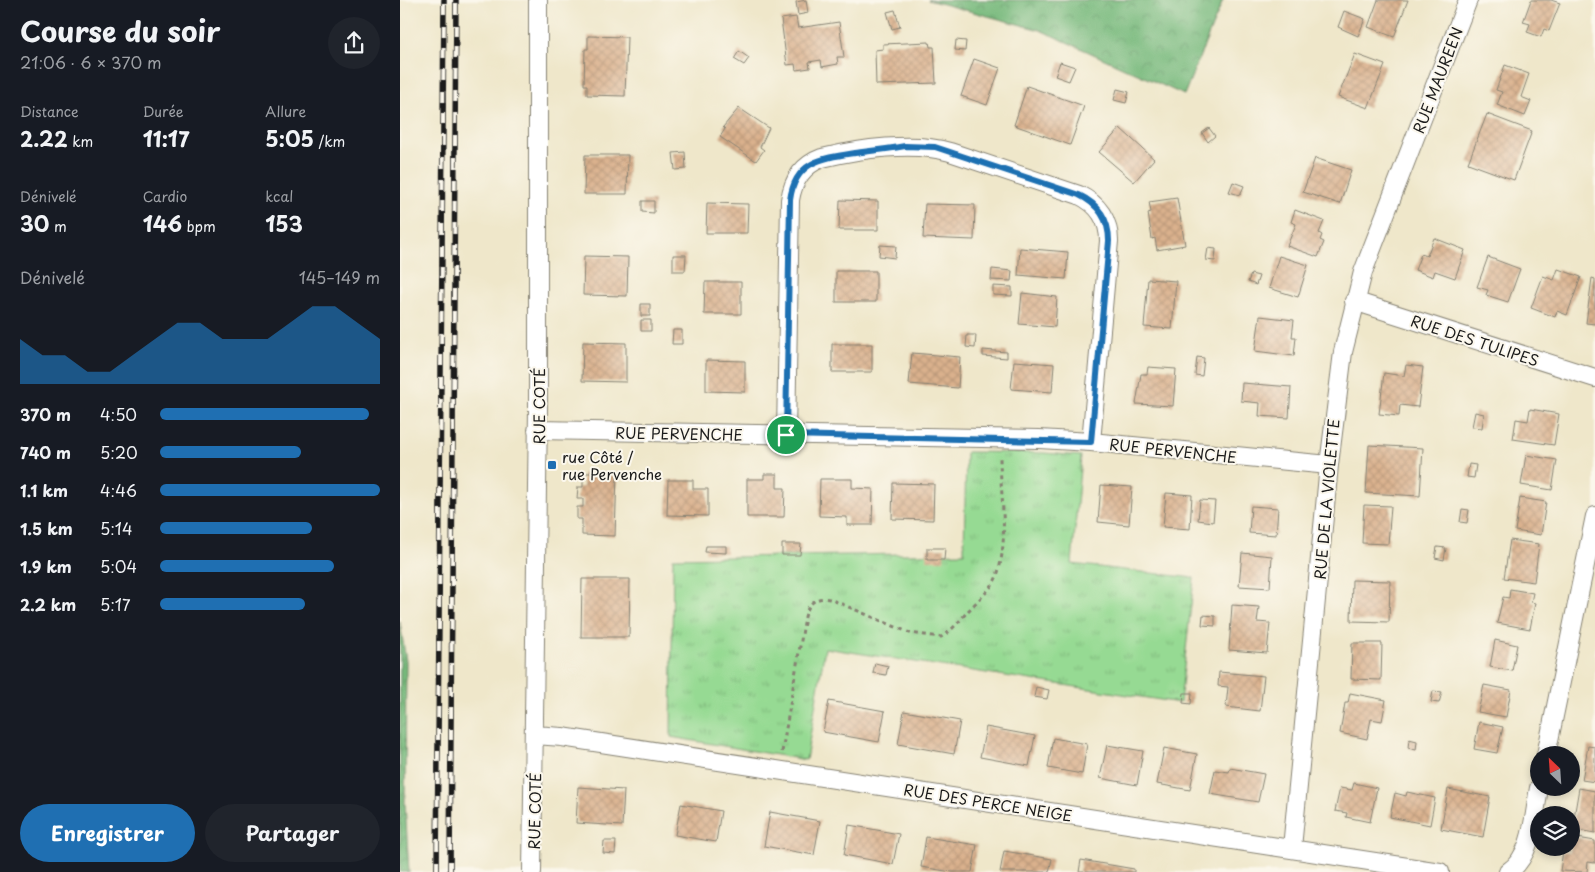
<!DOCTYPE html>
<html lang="fr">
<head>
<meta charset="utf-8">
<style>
  :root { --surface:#171b24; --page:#20242c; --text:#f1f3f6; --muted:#9ea1a6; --accent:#1f6fb2 }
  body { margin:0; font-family:"Playpen Sans",sans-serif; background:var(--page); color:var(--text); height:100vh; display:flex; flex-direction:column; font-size:19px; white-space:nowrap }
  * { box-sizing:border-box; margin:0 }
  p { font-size:16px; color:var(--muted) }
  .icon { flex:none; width:28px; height:28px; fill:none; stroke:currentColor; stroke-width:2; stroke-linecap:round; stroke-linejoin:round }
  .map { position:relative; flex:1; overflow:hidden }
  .sheet { display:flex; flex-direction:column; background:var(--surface); width:400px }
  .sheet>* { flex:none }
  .needle { width:32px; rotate:335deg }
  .buttons { position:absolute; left:1130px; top:746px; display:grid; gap:10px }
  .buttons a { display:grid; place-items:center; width:50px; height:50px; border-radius:50%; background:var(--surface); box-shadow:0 2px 8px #0003; font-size:25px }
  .pin { position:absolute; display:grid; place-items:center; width:42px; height:42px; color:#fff; margin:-21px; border:2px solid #fff; border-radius:50%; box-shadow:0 1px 5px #0007 }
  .round { display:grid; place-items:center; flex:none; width:52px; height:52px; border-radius:26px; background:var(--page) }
  .overview { display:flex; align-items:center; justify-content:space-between; height:85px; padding:0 20px }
  h1 { font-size:28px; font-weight:700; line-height:38px }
  .metrics { display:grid; grid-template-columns:repeat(3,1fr); gap:8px; height:85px; padding:5px 20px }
  .metrics div { display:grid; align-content:center }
  .metrics b { font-size:21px; font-weight:700 }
  .metrics small { font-size:14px; font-weight:400 }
  .metrics p { font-size:14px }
  .chart { height:140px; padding:10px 20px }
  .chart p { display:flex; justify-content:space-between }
  .chart svg { width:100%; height:90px; margin-top:5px; fill:var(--accent); opacity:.7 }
  .primary-button { display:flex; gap:10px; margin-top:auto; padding:10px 20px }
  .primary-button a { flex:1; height:58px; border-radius:30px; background:var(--accent); color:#fff; font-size:20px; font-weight:700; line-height:58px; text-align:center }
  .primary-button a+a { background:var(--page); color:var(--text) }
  ul { padding:0 20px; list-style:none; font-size:16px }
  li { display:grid; grid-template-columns:80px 60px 1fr; align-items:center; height:38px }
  li i { height:12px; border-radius:6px; background:var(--accent) }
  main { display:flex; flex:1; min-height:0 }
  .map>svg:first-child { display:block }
</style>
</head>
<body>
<main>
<section class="sheet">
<div class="overview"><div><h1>Course du soir</h1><p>21:06 · 6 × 370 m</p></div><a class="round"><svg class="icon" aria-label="share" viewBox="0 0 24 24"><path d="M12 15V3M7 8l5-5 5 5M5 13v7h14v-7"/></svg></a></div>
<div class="metrics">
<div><p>Distance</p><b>2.22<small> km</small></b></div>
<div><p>Durée</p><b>11:17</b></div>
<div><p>Allure</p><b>5:05<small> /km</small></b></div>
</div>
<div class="metrics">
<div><p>Dénivelé</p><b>30<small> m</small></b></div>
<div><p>Cardio</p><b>146<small> bpm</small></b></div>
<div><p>kcal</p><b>153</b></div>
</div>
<div class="chart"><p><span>Dénivelé</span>145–149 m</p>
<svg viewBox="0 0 160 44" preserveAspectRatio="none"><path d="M0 44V22L10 30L20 30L30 38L40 38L50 30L60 22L70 14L80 14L90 22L100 22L110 22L120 14L130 6L140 6L150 14L160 22V44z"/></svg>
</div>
<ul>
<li><b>370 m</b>4:50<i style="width:95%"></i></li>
<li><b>740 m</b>5:20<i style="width:64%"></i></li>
<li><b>1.1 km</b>4:46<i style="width:100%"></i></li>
<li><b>1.5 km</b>5:14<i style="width:69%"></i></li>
<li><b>1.9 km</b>5:04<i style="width:79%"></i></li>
<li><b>2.2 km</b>5:17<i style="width:66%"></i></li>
</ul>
<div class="primary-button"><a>Enregistrer</a><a>Partager</a></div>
</section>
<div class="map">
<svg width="1195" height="872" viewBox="0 0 1195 872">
  <defs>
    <pattern id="grass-tufts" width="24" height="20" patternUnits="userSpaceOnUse" patternTransform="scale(1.25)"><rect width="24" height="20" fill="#96da93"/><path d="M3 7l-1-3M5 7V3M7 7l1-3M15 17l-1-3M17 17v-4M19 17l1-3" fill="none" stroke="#81ba7e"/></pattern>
    <pattern id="forest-crowns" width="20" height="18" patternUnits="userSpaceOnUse" patternTransform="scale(1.25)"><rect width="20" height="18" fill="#78ba7d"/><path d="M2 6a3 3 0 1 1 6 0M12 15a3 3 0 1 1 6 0" fill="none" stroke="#679f6b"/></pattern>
    <pattern id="building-cross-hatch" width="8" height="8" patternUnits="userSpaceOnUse" patternTransform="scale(1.25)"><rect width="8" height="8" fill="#dab18d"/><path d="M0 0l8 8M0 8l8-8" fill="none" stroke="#ba9879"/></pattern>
  </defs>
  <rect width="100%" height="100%" fill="#fbf7ec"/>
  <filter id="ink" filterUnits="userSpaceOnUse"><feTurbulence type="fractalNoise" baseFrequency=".02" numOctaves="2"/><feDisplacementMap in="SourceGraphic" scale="10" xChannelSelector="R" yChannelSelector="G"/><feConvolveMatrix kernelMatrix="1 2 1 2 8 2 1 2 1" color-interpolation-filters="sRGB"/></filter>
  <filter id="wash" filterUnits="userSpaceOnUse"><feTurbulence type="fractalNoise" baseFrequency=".0096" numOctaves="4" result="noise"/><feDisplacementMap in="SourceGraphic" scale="20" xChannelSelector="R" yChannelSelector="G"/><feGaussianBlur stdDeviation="1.12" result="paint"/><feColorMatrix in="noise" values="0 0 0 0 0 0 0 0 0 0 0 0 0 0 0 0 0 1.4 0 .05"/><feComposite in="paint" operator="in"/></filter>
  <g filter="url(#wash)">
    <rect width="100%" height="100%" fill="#efe7ca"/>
    <path fill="url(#grass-tufts)" stroke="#597b58" d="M566,452L644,453L681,456L672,564L794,578L780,703L425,648L406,760L271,737L273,558L564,553Z"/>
    <path fill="url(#forest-crowns)" stroke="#4a6b4c" d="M528,0H823L784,95L640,30Z
      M0,622L6,661L5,803L9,872H0Z"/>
    <g id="blocks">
      <path fill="url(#building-cross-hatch)" d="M406,0L408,13L398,15L396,2Z
        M978,0H1008L994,37L968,27Z
        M1131,0H1151L1160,3L1149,31L1144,29L1141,37L1127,32L1130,24L1123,22Z
        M495,10L500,27L492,29L487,12Z
        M944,11L965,19L958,36L938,27Z
        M396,17L398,28L439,22L444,57H437L438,64L422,67L421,60L409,62L410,68L396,70L395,64L387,65L381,19Z
        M188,36L227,37L225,96L187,95V85H184L185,49H188Z
        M556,40L566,41L565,51L555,50Z
        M529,42L530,47H534L536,83L476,85L475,50L483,49V44Z
        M339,51L349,58L344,65L334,59Z
        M955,54L985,65L968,108L938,97Z
        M574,59L600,68L587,105L561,96Z
        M660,62L675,67L669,81L655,76Z
        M1105,65L1129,74L1121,97L1131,101L1125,116L1097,105L1102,92L1096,90Z
        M627,86L684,106L670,145L614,125Z
        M717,89L729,92L726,103L714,100Z
        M339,108L369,128L360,147L364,150L356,161L320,137L325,129L323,127Z
        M1087,114L1132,131L1114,180L1068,163Z
        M720,128L754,159L734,182L699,152Z
        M809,128L815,136L808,142L802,133Z
        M285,152L286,169L275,170L273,153Z
        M185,155H228L227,194H184Z
        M915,158L951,170L940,204L903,192Z
        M833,182L844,186L840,195L829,192Z
        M777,198L785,245L757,250L755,238L752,239L748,213L751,212L749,202Z
        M440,200L478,201V230H439Z
        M242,201H254V213L242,212Z
        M307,203L348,204L347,233H306Z
        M525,204L575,205L574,240L523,238Z
        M895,210L924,221L919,233L922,235L920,240L924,242L918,257L887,246L896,224L891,222Z
        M1034,238L1065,250L1055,278L1035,271L1033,277L1015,270L1021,254L1027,256Z
        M480,245L496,246L495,258L479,256Z
        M620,248L668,252L666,279L618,275Z
        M808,248L816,249L815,261L806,260Z
        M273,255H286L285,271H273Z
        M184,256L228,257L227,296L183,295Z
        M879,256L908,265L898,297L869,288Z
        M1088,257L1120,269L1108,302L1086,295L1088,290L1077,287Z
        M592,269L612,271L611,281L591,280Z
        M1158,269L1181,277L1167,315L1157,311L1155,317L1131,308L1143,276L1154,280Z
        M436,271H476V302H436Z
        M851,274L859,276L856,285L848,282Z
        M1192,278L1195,279V324L1186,323Z
        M748,279L776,281L772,329L744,327Z
        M305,282H341V314H304Z
        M593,286L612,287V296L593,295Z
        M622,293L657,297L655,327L619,324Z
        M241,304H250V316H241Z
        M860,316L894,320L892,337H896L894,356L855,351Z
        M241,320H251V331H241Z
        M273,330H282V344H272Z
        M567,335H576L575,348L566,347Z
        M183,342L226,343V382L182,381Z
        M432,344H472V372H432Z
        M583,350L607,352V358L583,356Z
        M512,353L560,357L558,388L509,384Z
        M797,357L804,358L802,376L795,375Z
        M306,360L345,361V392L306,391Z
        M614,361L654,364L652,392L611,389Z
        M1006,365L1023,367L1018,407L1000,405L999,416L979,414L984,373L1004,376Z
        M748,367L776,369L773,406L736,404L741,374H747Z
        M842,383L891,387L889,418L859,416L860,403L841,401Z
        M1130,409L1159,414L1154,445L1113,439L1116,419L1128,421Z
        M1075,412L1084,414L1082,428L1072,427Z
        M969,445L1023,448L1020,496L966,493Z
        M1126,455L1157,460L1152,490L1121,485Z
        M1069,464L1076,465L1074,478L1067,477Z
        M183,473H217L215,536L182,535V519H177V507H183V499H177L178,487H183Z
        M364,474H377V488H385L384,517H347V479H364Z
        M420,479H452V488L473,489L472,525H447V517L419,516Z
        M268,480H293V489H308V516L267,515Z
        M493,483L534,484L533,520L492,519Z
        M701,485L732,487L729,525L698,522Z
        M766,493L792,495L790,529L763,527Z
        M1120,498L1146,502L1141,535L1115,531Z
        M800,500L815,501L813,522L798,520Z
        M964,505L991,506L988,544L962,543Z
        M851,506L878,508L876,535L849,533Z
        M1062,509L1069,510L1067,523L1060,522Z
        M1110,540L1139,544L1134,582L1104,578Z
        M382,544H401L400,555H382Z
        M306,546H326V553L305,552Z
        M1037,547L1046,548L1044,560L1035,558Z
        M527,548H545L544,560H527Z
        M842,553L872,556L870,588L839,586Z
        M182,579H230L229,637H181Z
        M952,580L990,581L989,622L951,621Z
        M1110,589L1133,593L1131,602L1135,603L1130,629L1097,623L1103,597L1109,598Z
        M832,605L859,607L857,622L870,623L867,653L829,650Z
        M803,615L815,616V626L802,625Z
        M1095,640L1117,645L1112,671L1090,667Z
        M952,643H982L981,680L951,679Z
        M475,663L488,666L486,675L473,673Z
        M819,672L864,676L860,711L826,707L828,687L818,686Z
        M1084,685L1111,690L1106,717L1078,712Z
        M636,687L649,690L647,699L634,697Z
        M1033,691L1042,692L1039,703L1031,702Z
        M784,693H792L791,704L783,703Z
        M950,693L986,700L982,721L971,719L967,739L940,733L945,703H948Z
        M429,701L485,711L479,742L423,732Z
        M504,711L560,721L554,754L498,744Z
        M1079,722L1103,727L1097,753L1074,749Z
        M586,727L635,736L629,766L580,757Z
        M653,738L687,744L682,774L648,768Z
        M1009,739L1017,741L1016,750L1008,748Z
        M707,745L743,751L737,785L700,778Z
        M1188,746L1195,747V782L1182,780Z
        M764,748L797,754L790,790L757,784Z
        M830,768L864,774L858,802L810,794L815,770L829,772Z
        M954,783L977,788L970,822L946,817L947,813L935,811L940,788L952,790Z
        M178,787L224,790L222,826L176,823Z
        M1179,788L1195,791V833L1172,829Z
        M1048,789L1090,797L1083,837L1041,829Z
        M1007,792L1035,798L1030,825L990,817L995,793L1006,796Z
        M281,804L321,811L316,842L275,835Z
        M370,812L420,821L414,855L364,846Z
        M449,825L499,834L493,864L444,855Z
        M526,837L577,845L572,872H552L521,867Z
        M1172,837L1195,841V863L1188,862L1187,872L1160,871L1163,851L1170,852Z
        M204,841H216L215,854L203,853Z
        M604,851L652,859L649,872H600Z
        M681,860L734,869V872H679Z"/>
    </g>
  </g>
  <g filter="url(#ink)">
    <use href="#blocks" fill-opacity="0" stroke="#868273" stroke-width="1"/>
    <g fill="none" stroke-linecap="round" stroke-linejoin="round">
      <g stroke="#868273" stroke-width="20">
        <path id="minor" d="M954,301L1195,378
          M137,430L639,439L691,442L929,465
          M386,435L390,200C393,180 403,165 422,158C459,149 514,141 550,152L679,195C698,204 709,220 709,241L691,442
          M135,735L162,737L1040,872
          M1146,755L1195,516
          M892,848L929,465L943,352L963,272L1068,0
          M132,872L138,409V0
          M1108,872C1133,856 1134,814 1139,788"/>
      </g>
      <path stroke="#868273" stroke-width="3" stroke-dasharray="4 4" stroke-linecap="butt" d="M382,752L405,617C408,603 416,596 430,599L510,633L541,637C552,631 560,620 569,610C577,601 591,590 596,578C610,543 600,493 600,456"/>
      <use href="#minor" stroke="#fff" stroke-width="18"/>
      <g stroke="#1c1c1c" stroke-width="5.5">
        <path id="rail" d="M37,872L44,0
          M50,872L56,0"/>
      </g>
      <use href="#rail" stroke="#fbf7ec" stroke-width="4" stroke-dasharray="11" stroke-linecap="butt"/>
    </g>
  </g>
  <g fill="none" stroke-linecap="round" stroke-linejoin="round" filter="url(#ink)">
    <g stroke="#fff" stroke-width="10">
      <path id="route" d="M505,146L535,147L679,195C698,204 709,219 709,241L691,442L386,435L390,200C395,161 422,158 455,153C471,151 488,149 505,146Z"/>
    </g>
    <use href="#route" stroke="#1f6fb2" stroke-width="6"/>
  </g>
  <rect fill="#1f6fb2" stroke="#fbf7ec" stroke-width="2" x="147" y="460" width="10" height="10" rx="2.5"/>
  <g text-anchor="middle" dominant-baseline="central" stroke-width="4" stroke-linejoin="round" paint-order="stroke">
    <g font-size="15" fill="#1c1c1c" stroke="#fbf7ec">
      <text transform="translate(1037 80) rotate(-69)">RUE MAUREEN</text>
      <text transform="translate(1075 340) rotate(18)">RUE DES TULIPES</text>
      <text transform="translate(138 406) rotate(-90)">RUE COTÉ</text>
      <text transform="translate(279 433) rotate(1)">RUE PERVENCHE</text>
      <text transform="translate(773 450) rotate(6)">RUE PERVENCHE</text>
      <text transform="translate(926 499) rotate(-85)">RUE DE LA VIOLETTE</text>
      <text transform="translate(588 802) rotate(9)">RUE DES PERCE NEIGE</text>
      <text transform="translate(134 811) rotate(-89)">RUE COTÉ</text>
    </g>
    <g font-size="15" fill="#1c1c1c" stroke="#fbf7ec" text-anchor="start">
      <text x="162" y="456">rue Côté /<tspan x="162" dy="17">rue Pervenche</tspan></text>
    </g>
  </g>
</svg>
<div class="buttons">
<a><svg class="needle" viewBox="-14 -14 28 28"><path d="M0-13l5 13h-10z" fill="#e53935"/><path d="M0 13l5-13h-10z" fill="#9ea1a6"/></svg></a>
<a><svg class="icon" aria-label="layers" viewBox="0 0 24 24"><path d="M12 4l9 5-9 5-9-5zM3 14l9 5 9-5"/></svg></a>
</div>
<div class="pin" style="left:386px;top:435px;background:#1e9e55"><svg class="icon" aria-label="arrive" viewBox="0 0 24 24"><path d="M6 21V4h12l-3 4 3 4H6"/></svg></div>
</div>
</main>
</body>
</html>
